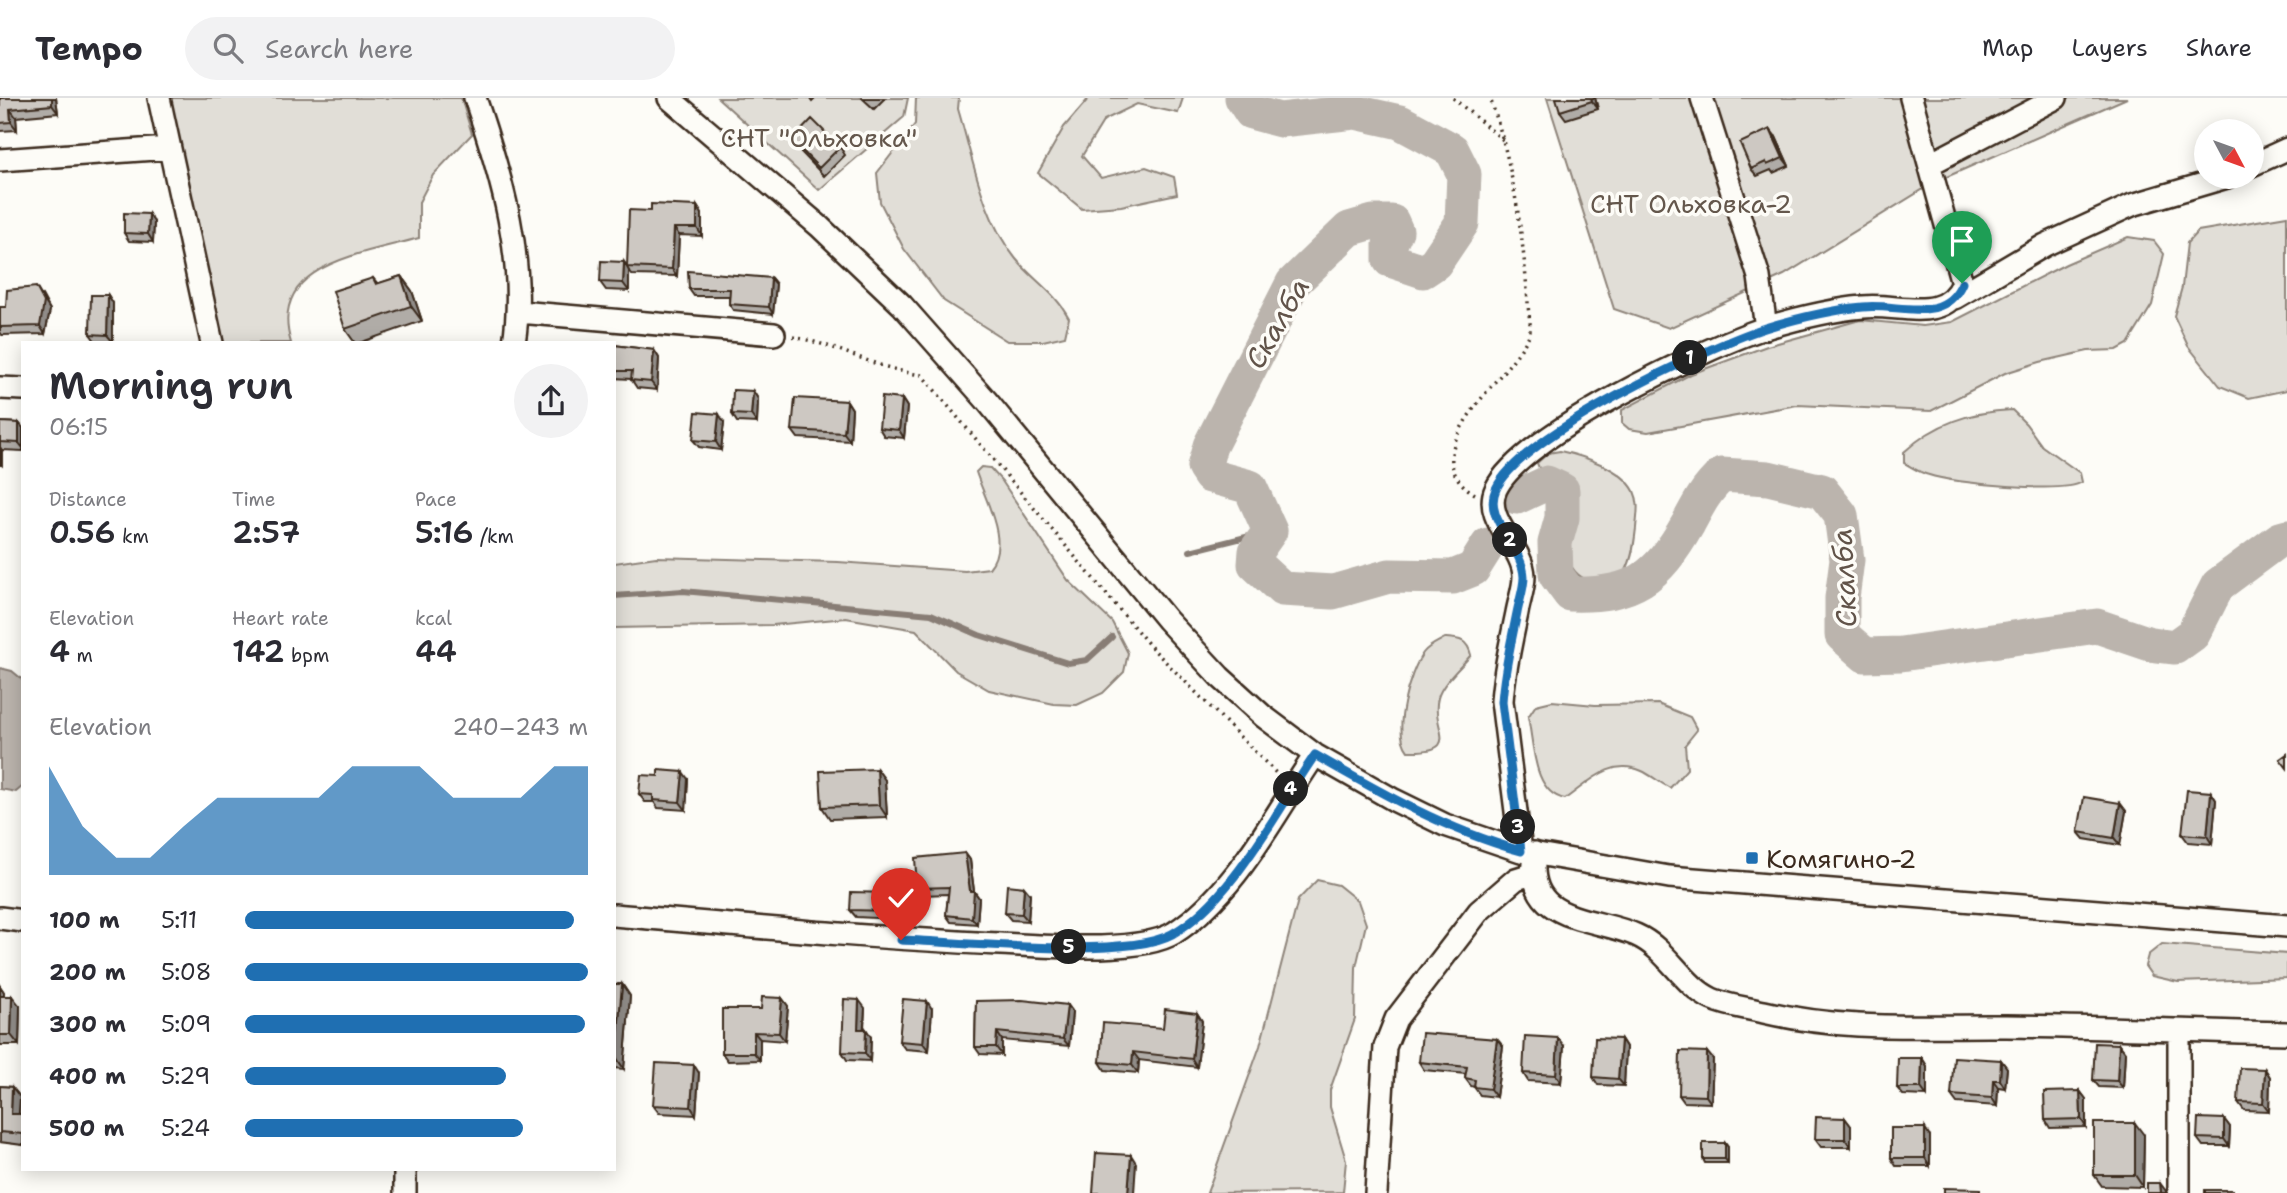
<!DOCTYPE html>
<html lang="en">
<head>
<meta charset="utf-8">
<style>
  :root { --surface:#fff; --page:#f2f2f3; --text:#2b2b33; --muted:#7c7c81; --line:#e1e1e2; --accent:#1f6fb2 }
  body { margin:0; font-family:"Shantell Sans",sans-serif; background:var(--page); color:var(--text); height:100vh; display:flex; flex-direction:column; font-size:26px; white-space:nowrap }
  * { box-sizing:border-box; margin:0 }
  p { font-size:23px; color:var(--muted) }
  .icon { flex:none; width:38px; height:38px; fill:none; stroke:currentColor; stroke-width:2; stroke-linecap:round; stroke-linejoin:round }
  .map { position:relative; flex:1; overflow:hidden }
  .details { position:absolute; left:21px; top:243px; width:595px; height:830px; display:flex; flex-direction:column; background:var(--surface); border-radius:0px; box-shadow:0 4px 18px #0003 }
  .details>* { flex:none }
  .needle { width:46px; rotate:131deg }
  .fabs { position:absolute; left:2194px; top:21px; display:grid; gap:14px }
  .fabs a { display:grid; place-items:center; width:70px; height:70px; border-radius:50%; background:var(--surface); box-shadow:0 4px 18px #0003; font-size:35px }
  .pin { position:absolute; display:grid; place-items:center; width:60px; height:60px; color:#fff; margin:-72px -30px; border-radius:50% 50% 50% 0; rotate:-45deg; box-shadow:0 0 7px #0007 }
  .pin .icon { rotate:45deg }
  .km { position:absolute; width:35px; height:35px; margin:-18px; border-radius:50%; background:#222; color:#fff; font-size:19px; line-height:35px; text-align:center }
  .round { display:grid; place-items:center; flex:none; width:74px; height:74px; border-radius:37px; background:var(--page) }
  .summary { display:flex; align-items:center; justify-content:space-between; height:119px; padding:0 28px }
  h1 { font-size:38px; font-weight:600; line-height:52px }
  .metrics { display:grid; grid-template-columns:repeat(3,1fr); gap:10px; height:119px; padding:7px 28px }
  .metrics div { display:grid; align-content:center }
  .metrics b { font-size:30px; font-weight:600 }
  .metrics small { font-size:19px; font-weight:400 }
  .metrics p { font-size:19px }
  .chart { height:196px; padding:14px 28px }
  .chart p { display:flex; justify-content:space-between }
  .chart svg { width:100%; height:126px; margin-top:7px; fill:var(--accent); opacity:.7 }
  ul { padding:0 28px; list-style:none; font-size:23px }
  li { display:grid; grid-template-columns:112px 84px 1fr; align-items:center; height:52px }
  li i { height:18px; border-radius:9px; background:var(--accent) }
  header { display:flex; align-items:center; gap:42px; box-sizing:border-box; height:98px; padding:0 35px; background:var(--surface); border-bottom:2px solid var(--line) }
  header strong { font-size:33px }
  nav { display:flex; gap:38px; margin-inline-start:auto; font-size:24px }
  .search { width:490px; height:63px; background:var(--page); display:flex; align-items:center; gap:18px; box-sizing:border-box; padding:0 24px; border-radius:38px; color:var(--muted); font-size:26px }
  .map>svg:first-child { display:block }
</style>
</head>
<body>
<header>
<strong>Tempo</strong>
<div class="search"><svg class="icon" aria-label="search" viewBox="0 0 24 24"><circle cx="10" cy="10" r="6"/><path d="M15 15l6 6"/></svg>Search here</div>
<nav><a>Map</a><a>Layers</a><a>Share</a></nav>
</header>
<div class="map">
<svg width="2287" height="1095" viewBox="0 0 2287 1095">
  <rect width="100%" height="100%" fill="#fdfcf7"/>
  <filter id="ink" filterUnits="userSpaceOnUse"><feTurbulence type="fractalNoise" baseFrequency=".0143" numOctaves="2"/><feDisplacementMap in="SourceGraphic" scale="14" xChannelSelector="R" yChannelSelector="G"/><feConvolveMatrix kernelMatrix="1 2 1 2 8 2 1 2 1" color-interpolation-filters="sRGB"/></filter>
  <g filter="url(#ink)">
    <path fill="#e1ded7" stroke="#8e847a" stroke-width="2" d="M165,0H461L472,36L433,77L419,104V140C364,156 267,165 291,245H216Z
      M718,0H908L904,19L819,92Z
      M916,0H959L958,11C973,61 982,119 1016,161C1033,182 1056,195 1069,220L1065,238L1043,243H1007L944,203L904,151L880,104L877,75L915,26Z
      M1089,0H1183L1178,15L1137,6L1104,22L1082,58L1101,80L1146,69L1174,79L1177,96L1121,108L1082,111L1038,75L1064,29Z
      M1547,0H2127L1935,84L1784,177L1669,230L1614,211Z
      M2287,118V292L2249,300L2220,288L2188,248L2174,218L2182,189L2187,145L2198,133Z
      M2128,139L2154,143L2164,156L2152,207L2128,246L2117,252L2088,253L2040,264L2005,275L1931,313L1797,307L1648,334L1629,331L1622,325V312L1691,276L1767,248L1860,222L1923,228L1952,224L2066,166Z
      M2012,312L2026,326L2042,348L2080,375L2082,384C2066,396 1951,385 1929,377C1920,375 1912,369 1904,365V354C1935,325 1970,314 2012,312Z
      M1560,353C1583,358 1622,370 1634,393C1640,406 1637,416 1636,430C1633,456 1629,496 1590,483C1539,466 1598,396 1562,380C1557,377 1548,377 1541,375L1537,365L1548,355Z
      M981,369L990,370L1002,383L1068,482L1112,524L1128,555L1124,574L1103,595L1077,607L1054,606L989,592L956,573L916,532L846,520L773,527L614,530V465L656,459L838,464L965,473L989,470C1011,445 985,402 976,374Z
      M1445,540C1460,541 1467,541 1471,557C1461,569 1442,585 1438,600C1430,630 1465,655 1408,653C1392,634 1409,575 1423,555C1428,548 1438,544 1445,540Z
      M1552,603L1595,607L1658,606L1690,619L1697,632L1685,647L1687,671L1670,690C1660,685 1651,677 1642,673C1611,659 1589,684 1565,701C1533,695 1534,647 1528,619L1536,607Z
      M1317,782L1338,787L1358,803L1366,826L1356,869L1355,921L1330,992V1009L1346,1062L1343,1094L1207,1095L1260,948L1298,802Z
      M2162,846L2287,856V880L2178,884L2152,878L2145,868L2148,857Z"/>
    <path fill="#bbb4ad" stroke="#887d74" stroke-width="2" d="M0,570L12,573L23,582V688L16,694L0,691Z"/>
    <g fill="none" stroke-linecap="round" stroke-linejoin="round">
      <path stroke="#887d74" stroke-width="6" d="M1190,453L1270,433
        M614,498L683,493L931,516L979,537L1068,565L1087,562L1112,539"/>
      <path stroke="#bbb4ad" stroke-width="35" d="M1242,0L1251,14L1280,22L1355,14L1400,24L1452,52L1464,76L1462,125L1435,165L1423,173L1390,162V146L1396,133L1392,124H1373L1349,131L1293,185L1210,348L1204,369L1210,378L1250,389L1270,433L1256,453L1255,466L1282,491L1333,494L1389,478L1453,479L1473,471L1488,447
        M1517,399L1547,385L1562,392V420L1555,445L1556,477L1570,496C1634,498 1657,480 1688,426C1698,407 1706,391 1722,377L1768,380L1822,393L1841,417L1847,462L1842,500V537L1865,557L1901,556L2097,528L2150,546L2175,549L2193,536L2218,487L2280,441L2287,439"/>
      <g stroke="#3b2a1e" stroke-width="26">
        <path id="minor" d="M159,0L212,245
          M475,0C501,77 527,163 514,245
          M669,0L819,128L902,207L986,302L1167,522L1220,579L1263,618L1315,657L1394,702L1445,727L1521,753L1669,779L2287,828
          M1702,0L1759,179L1766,230
          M0,62L169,50
          M1930,66L2056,0
          M2252,67L2287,51
          M1955,200L2045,147L2132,107L2227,79
          M519,214L774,236
          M0,290L23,291
          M1521,753L1502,603C1504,573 1511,544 1517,515C1519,503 1524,490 1524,478C1523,448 1482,421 1496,391C1521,337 1706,249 1765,230C1795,221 1831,212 1863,209C1899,205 1944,227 1962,185L1911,0
          M1535,755C1524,826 1593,818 1636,837C1668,851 1683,888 1712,901C1728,908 1747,910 1764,914C1850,934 1920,927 2006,928C2100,929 2193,933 2287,935
          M614,817C743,828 871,840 1000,846C1042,848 1140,856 1174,835C1237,794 1273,718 1315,657
          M0,820L23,823
          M2179,933V1095
          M405,1095V1071
          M1376,1095L1385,949L1396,921L1479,813L1516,781L1532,776"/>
      </g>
      <path stroke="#3b2a1e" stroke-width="3.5" stroke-dasharray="2 5" stroke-linecap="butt" d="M1453,0L1503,42
        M793,239C839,247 875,271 922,277L1150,548L1278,677
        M1475,396C1406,355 1511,279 1529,237C1532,229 1528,214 1528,205C1523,136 1513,66 1490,0"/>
      <use href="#minor" stroke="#fdfcf7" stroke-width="21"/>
    </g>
    <path fill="#b0aca7" stroke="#3b2a1e" stroke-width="2" d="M0,0H56L58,15L16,19L17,32L0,33Z
      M809,0H816L812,4Z
      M862,0H885L874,11Z
      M1595,0L1598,11L1566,21L1560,13Z
      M1776,39L1789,68L1773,75L1771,72L1757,78L1751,71Z
      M792,42L840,49L845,57L824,78L797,50Z
      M697,108L702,116V138L679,137L677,178L632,177L629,173V193L606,192L600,184L624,164L627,168L651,113Z
      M154,124L153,144L129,143L124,135Z
      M401,178L412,193L422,223L359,245H355L345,231L373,180L378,186Z
      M771,180L776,186L773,216L733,212L729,206V198H694L689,191Z
      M42,197L50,212L45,236L2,237L0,234V209H6Z
      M108,197L113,205V244H96L90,236Z
      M614,247L654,252L659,260L657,292L637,290L631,281L614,280Z
      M753,293L758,301L757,325L737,324L732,316Z
      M902,301L907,309L904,340L884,338L879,330Z
      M847,303L852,311L850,343L798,340L792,332Z
      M0,324L19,325L23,330V353L2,352V367H0Z
      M724,324L721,352L699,349L693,342Z
      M877,671L885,682L887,719L830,721L822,709Z
      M688,681L686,712L658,710L654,704H645L639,696Z
      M2211,694L2216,702L2212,746L2188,744L2182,736Z
      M2120,705L2126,713L2120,747L2084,741L2078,734Z
      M965,755L970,762L974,793L979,800L977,826L951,824L946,817L948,796L922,797L917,790Z
      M1030,796L1028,823L1011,822L1005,815Z
      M895,802V821L856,819L850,812Z
      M614,886H622L630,898L624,971L614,970Z
      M0,888L4,894V898L20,908L19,947H0Z
      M782,900L788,908L785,943L760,941V962L728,963L722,955L761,911Z
      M976,903L1072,914L1069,948L1002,942V957L980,956L975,949Z
      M865,910L864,931H866L871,939L870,963L847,962L842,954Z
      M932,911L929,953L905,951L899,943Z
      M1197,915L1202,923L1197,969L1139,962L1138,975L1105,972L1100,964L1163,930Z
      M1621,941L1626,949L1624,988L1598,987L1593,979Z
      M2119,946L2125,954L2123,990L2099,989L2093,982Z
      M1503,948L1496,999L1480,997L1474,989L1471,988L1465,980L1466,976L1424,972L1419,964Z
      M1564,948L1561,985L1528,983L1523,975Z
      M1922,960L1927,968V998L1903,997L1897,990Z
      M1713,961L1711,1005L1684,1004L1679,997Z
      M2001,962L2007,970L2005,990L1998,989L1997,1008L1957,1005L1951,997Z
      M2265,971L2270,979L2269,1013L2244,1012L2238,1004Z
      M699,975L696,1017L659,1015L653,1007Z
      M0,988L12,989L20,999L19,1016H23V1047L0,1044Z
      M2080,993L2086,1001V1029L2050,1030L2045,1022Z
      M1845,1020L1851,1028V1049H1821L1815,1041Z
      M2224,1021L2230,1029L2229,1048H2203L2197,1040Z
      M2144,1037L2143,1089L2102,1088L2094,1077Z
      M1930,1038V1068H1896L1891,1060Z
      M1725,1045L1728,1049V1065H1705L1703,1061Z"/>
    <path fill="#908c88" stroke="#3b2a1e" stroke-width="2" d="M52,0H56L58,15L52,7Z
      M1591,0H1595L1598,11L1592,3Z
      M10,11L16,19L17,32L11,24Z
      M1770,31L1776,39L1789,68L1783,60Z
      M697,108L702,116V138L697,130Z
      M149,116L154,124L153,144L148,136Z
      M674,130L679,137L677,178L672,171Z
      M624,164L629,173V193L623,185Z
      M401,178L412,193L422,223L411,208Z
      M771,180L776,186L773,216L769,209Z
      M36,189L50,212L45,236L40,228Z
      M108,197L113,205V244L107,237Z
      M654,252L659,260L657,292L651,284Z
      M753,293L758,301L757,325L751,317Z
      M902,301L907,309L904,340L899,332Z
      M847,303L852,311L850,343L844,335Z
      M719,316L724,324L721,352L716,344Z
      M19,325L23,330V350L19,345Z
      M0,349L2,352V367L0,365Z
      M877,671L885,682L887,719L879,707Z
      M683,674L688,681L686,712L680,704Z
      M2211,694L2216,702L2212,746L2207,738Z
      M2120,705L2126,713L2120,747L2114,740Z
      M965,755L970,762L974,793L979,800L977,826L972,820L970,793Z
      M1024,789L1030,796L1028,823L1022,816Z
      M890,795L895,802V821L889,813Z
      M622,886L630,898L624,971L616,959Z
      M0,888L4,894V908L0,902Z
      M12,898L20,908L19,947L11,937Z
      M782,900L788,908L785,943L779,935Z
      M859,902L865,910L863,939L858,931Z
      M927,903L932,911L929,953L923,945Z
      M1067,907L1072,914L1069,948L1063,941Z
      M1197,915L1202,923L1197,969L1192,961Z
      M866,931L871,939L870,963L865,955Z
      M754,934L760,941V962L754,955Z
      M997,934L1002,942V957L996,949Z
      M1558,940L1564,948L1561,985L1556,977Z
      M1497,941L1503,948L1496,999L1490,991Z
      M1621,941L1626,949L1624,988L1618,981Z
      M2119,946L2125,954L2123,990L2117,983Z
      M1133,954L1139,962L1138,975L1132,967Z
      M1707,954L1713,961L1711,1005L1706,998Z
      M1922,960L1927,968V998L1921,990Z
      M2001,962L2007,970L2005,990L2000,982Z
      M694,967L699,975L696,1017L691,1009Z
      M2265,971L2270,979L2269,1013L2263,1005Z
      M1993,982L1998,989L1997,1008L1992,1000Z
      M12,989L20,999L18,1027L11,1016Z
      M2080,993L2086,1001V1029L2081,1021Z
      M1845,1020L1851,1028V1049L1845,1041Z
      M2224,1021L2230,1029L2229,1048L2224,1041Z
      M2135,1025L2144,1037L2143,1089L2135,1077Z
      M1925,1030L1930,1038V1068L1925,1060Z
      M1725,1045L1728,1049V1065L1725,1061Z
      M1131,1057L1136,1065L1134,1095H1128Z
      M2160,1085L2166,1093V1095H2161Z"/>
    <path fill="#cdc8c2" stroke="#3b2a1e" stroke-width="2" d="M0,0H52V7L10,11L11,24L0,25Z
      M1556,0H1591L1592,3L1560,13Z
      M812,21L840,49L819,70L792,42Z
      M1770,31L1783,60L1767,67L1766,64L1751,71L1740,45Z
      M651,106L697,108V130H674L672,171L627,169L629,112L651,113Z
      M124,115L149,116L148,136L124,135Z
      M601,163L624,164L623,185L600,184Z
      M688,173L771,180L769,209L729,206L730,191H689Z
      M401,178L411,208L345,231L333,193L373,180L376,186Z
      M36,189L44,204L40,228L0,229V209H6L7,192Z
      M91,197H108L107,237L90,236Z
      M614,247L654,252L651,284L631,282L632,273H614Z
      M733,292L753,293L751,317L732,316Z
      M882,299L902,301L899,332L879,330Z
      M795,300L847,303L844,335L792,332Z
      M696,314L719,316L716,344L693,342Z
      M0,324L19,325V345L0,344Z
      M2287,656V670L2280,661Z
      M877,671L879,707L822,709L820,673Z
      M658,672L683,674L680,704L653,702V697L639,696L641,677L658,678Z
      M2187,692L2211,694L2207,738L2182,736Z
      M2084,699L2120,705L2114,740L2078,734Z
      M965,755L970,793H974L972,820L946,817L949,789L917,790L915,760Z
      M1007,787L1024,789L1022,816L1005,815Z
      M851,794L890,795L889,813L850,812Z
      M614,886H622L616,959H614Z
      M0,898H12L11,937H0Z
      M762,899L782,900L779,935L754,934V955H722V911H761Z
      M844,901L859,902L858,931H866L865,955L842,954Z
      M903,901L927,903L923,945L899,943Z
      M1022,902L1067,907L1063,941L997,934L996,949H975L976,903Z
      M1165,911L1197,915L1192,961L1133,954L1132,967L1100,964L1103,925L1163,930Z
      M1422,935L1497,941L1490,991L1474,989L1475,982L1465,980L1467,969L1419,964Z
      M1525,938L1558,940L1556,977L1523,975Z
      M1595,940L1621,941L1618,981L1593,979Z
      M2095,945L2119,946L2117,983L2093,982Z
      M1680,953L1707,954L1706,998L1679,997Z
      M1954,959L2001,962L2000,982H1993L1992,1000L1951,997Z
      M1898,960H1922L1921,990H1897Z
      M656,965L694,967L691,1009L653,1007Z
      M2240,970L2265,971L2263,1005L2238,1004Z
      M0,988L12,989L11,1016H23V1036L0,1034Z
      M2080,993L2081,1021L2045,1022L2044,994Z
      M1816,1019L1845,1020V1041H1815Z
      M2198,1020L2224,1021V1041L2197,1040Z
      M2094,1025H2135V1077H2094Z
      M1891,1030H1925V1060H1891Z
      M1703,1045H1725V1061H1703Z
      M1096,1055L1131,1057L1128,1095H1093Z
      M2147,1085H2160L2161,1095H2147Z
      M1944,1090L1980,1091V1095H1944Z
      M2205,1092H2233V1095H2205Z"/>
  </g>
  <g fill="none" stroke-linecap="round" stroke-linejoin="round" filter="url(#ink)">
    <g stroke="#fff" stroke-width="14">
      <path id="route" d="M901,842C959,844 1125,862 1172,836C1233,802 1276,713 1315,657C1381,695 1446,732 1521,753L1502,604C1504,573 1511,545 1517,515C1519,504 1524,490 1524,479C1523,448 1482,421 1496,391C1521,337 1706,249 1765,230C1795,221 1831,212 1863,209C1899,205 1944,227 1962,185"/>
    </g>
    <use href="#route" stroke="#1f6fb2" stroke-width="9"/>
  </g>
  <rect fill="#1f6fb2" stroke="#fdfcf7" stroke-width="2.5" x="1745" y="753" width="14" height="14" rx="3.5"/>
  <g text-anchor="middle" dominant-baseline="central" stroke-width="7" stroke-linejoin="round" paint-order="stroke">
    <g font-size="26" fill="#64574c" stroke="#fdfcf7">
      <text x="819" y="39">СНТ "Ольховка"</text>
      <text x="1691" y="105">СНТ Ольховка-2</text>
    </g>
    <g font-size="26" fill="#3b2a1e" stroke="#fdfcf7" text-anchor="start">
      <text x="1766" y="760">Комягино-2</text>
    </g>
    <g font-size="28" font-style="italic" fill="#615349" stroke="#fdfcf7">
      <text transform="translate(1277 225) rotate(-60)">Скалба</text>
      <text transform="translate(1844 480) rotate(-93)">Скалба</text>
    </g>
  </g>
</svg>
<div class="fabs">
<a><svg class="needle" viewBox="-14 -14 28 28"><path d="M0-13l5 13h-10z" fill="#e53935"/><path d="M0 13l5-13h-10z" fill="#7c7c81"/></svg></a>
</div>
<div class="pin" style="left:1962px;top:185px;background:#1e9e55"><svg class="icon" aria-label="arrive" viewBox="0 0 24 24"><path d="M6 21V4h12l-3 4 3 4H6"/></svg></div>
<div class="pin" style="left:901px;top:842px;background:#d93025"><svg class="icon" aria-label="check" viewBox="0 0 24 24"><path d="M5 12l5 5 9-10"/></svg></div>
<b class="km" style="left:1690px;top:260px">1</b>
<b class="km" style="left:1510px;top:442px">2</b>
<b class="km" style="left:1518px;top:729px">3</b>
<b class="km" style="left:1291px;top:691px">4</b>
<b class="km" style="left:1069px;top:849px">5</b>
<section class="details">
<div class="summary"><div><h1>Morning run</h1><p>06:15</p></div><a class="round"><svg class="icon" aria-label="share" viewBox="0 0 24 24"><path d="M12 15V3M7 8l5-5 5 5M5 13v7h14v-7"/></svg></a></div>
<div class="metrics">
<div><p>Distance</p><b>0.56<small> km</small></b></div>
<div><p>Time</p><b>2:57</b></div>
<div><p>Pace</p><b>5:16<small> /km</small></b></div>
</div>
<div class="metrics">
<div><p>Elevation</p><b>4<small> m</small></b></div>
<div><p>Heart rate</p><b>142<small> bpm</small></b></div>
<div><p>kcal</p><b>44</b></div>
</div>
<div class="chart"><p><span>Elevation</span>240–243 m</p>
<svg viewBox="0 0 160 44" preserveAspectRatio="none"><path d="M0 44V6L10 27L20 38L30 38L40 27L50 17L60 17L70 17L80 17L90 6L100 6L110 6L120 17L130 17L140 17L150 6L160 6V44z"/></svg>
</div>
<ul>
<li><b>100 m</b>5:11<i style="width:96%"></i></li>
<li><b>200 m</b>5:08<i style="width:100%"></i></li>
<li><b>300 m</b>5:09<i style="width:99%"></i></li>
<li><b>400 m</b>5:29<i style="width:76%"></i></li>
<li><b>500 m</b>5:24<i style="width:81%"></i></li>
</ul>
</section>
</div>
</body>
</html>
